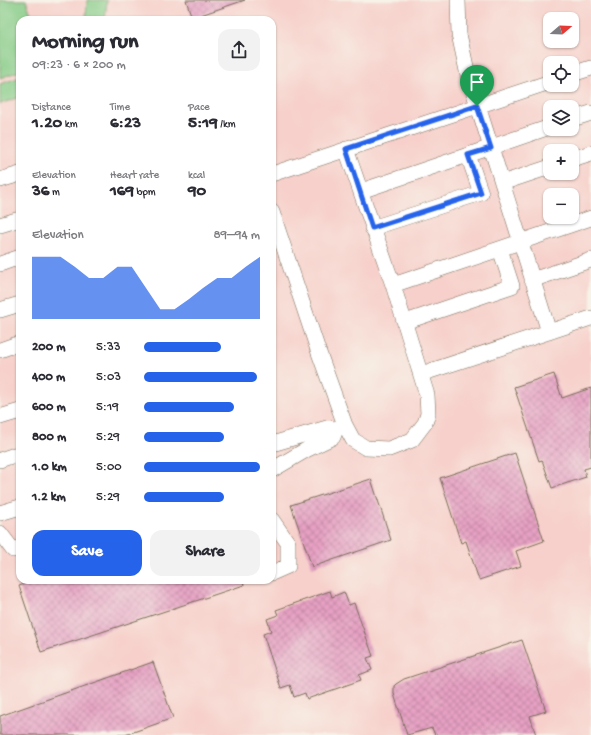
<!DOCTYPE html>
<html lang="en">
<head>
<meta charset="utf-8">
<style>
  :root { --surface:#fff; --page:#f2f2f3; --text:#2b2b33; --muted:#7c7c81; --accent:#2563eb }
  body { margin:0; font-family:"Gochi Hand",sans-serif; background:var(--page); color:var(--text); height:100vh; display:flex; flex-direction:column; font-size:15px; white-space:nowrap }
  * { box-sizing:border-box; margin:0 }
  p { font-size:13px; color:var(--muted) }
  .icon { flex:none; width:22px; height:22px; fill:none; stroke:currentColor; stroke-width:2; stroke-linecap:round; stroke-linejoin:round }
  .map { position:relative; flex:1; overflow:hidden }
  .details { position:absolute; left:16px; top:16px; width:260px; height:568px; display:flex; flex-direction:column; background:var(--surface); border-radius:12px; box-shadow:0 1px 3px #0004 }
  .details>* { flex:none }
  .needle { width:26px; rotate:71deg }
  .buttons { position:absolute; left:543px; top:12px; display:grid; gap:8px }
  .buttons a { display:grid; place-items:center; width:36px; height:36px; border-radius:8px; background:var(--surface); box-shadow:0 1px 3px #0004; font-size:20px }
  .pin { position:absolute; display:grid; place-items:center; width:34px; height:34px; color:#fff; margin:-41px -17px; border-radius:50% 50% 50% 0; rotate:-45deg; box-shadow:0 0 4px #0007 }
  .pin .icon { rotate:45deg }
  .round { display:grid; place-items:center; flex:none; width:42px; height:42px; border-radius:12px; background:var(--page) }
  .summary { display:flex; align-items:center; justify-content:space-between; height:68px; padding:0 16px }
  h1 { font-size:22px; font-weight:700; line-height:30px }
  .figures { display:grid; grid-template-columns:repeat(3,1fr); gap:6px; height:68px; padding:4px 16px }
  .figures div { display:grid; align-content:center }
  .figures b { font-size:17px; font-weight:700 }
  .figures small { font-size:11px; font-weight:400 }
  .figures p { font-size:11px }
  .chart { height:112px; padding:8px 16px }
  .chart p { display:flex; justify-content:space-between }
  .chart svg { width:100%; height:72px; margin-top:4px; fill:var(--accent); opacity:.7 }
  .action { display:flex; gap:8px; margin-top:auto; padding:8px 16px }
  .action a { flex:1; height:46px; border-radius:12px; background:var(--accent); color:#fff; font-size:16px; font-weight:700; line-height:46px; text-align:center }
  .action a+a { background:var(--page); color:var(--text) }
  ul { padding:0 16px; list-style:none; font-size:13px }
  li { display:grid; grid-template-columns:64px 48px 1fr; align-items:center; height:30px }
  li i { height:10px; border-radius:5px; background:var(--accent) }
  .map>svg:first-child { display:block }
</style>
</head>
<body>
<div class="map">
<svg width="591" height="735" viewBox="0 0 591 735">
  <defs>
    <pattern id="building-cross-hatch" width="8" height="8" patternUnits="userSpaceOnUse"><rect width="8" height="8" fill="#e6a0c3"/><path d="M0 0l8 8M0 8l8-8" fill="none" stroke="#bc839e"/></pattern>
  </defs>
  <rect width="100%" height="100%" fill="#f7f3e8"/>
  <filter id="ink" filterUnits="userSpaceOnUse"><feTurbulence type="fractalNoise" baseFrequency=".025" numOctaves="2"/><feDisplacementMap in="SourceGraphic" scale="8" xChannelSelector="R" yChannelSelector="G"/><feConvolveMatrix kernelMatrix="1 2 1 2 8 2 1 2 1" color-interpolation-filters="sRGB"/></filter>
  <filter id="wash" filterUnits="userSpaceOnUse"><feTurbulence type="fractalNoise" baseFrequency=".012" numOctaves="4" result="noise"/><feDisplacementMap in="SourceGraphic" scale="16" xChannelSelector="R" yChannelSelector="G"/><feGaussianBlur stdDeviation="0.9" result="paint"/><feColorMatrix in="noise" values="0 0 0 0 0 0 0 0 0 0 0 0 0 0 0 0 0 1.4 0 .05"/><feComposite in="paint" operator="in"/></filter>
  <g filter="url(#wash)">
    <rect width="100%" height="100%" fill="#ede3c4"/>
    <path fill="#f7d0cb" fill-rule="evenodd" d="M0,0H591V735H0ZM550,19H572V41H550ZM20,20H272V580H20ZM550,63H572V85H550ZM550,107H572V129H550ZM550,151H572V173H550ZM550,195H572V217H550Z"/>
    <path fill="#86cc88" stroke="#607b53" d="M0,0H26L33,20H20V71L0,78Z
      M87,0H107L105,20H86Z
      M20,77V97L0,104V84Z"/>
    <g id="blocks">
      <path fill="url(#building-cross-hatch)" d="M186,0H245L192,18Z
        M554,374L562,398L591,388V467L584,469L586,477L552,488L542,460L539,461L514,387Z
        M515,453L544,541L516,551L521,566L479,580L466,541L461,543L440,478Z
        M371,479L391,540L312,567L291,505Z
        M37,580H242L244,585L41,652L19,586Z
        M330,591L332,597L344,592L349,605L354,603L373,656L367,658L372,670L359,675L361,680L307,699L305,693L294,697L290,685L281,688L263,634L271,631L267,619L278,615L276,610Z
        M522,640L546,711L530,716L536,735H435L432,728L407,735L394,694V686L396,684L404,679Z
        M153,662L173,718L125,735H0V716Z"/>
    </g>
  </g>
  <g filter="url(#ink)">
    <use href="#blocks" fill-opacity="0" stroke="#796b58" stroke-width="1"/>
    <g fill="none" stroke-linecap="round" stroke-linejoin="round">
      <g stroke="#796b58" stroke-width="16">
        <path id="minor" d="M458,0L459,34L467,71L549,332
          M572,74L591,68
          M572,119L591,113
          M572,159L591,153
          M272,174L550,82
          M0,180L20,174
          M502,183L550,167
          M361,191L468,155
          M272,212L318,350L345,425L353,440L366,448L389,449L412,440L425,423L428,414L427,395L393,285L346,149
          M0,225L20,219
          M372,228L481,193L468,155L550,127
          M0,264L20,257
          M532,280L591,260
          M393,285L591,218
          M0,310L20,304
          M405,322L512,286L500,249
          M0,350L20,343
          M421,374L591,318
          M0,417L20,411
          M272,444L327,428L336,429L344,425
          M0,460L20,453
          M272,470L306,450L333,437L336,429
          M0,513L20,507
          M272,520L288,543V566L272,573
          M0,533L13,550L20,548"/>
      </g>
      <use href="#minor" stroke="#fff" stroke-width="15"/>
    </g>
  </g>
  <g fill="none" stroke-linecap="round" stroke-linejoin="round" filter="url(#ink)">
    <g stroke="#fff" stroke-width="8">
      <path id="route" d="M477,106L491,148L468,155L481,193L372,228L346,149Z"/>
    </g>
    <use href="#route" stroke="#2563eb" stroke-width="5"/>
  </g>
</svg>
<div class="buttons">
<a><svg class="needle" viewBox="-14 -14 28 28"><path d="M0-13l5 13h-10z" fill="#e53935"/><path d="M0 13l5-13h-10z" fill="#7c7c81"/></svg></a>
<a><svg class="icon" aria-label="locate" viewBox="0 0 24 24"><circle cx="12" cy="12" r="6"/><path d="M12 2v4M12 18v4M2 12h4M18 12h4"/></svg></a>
<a><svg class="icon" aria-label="layers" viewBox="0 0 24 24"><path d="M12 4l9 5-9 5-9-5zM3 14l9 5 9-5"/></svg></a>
<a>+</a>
<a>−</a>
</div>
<div class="pin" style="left:477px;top:106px;background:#1e9e55"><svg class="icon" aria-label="arrive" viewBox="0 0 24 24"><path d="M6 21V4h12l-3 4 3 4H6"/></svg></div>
<section class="details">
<div class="summary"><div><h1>Morning run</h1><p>09:23 · 6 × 200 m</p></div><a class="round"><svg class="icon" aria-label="share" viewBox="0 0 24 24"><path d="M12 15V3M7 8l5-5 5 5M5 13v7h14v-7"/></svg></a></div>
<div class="figures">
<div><p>Distance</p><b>1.20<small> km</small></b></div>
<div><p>Time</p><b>6:23</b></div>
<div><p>Pace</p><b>5:19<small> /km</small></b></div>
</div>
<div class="figures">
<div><p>Elevation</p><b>36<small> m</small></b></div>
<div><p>Heart rate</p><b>169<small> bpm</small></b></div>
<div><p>kcal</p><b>90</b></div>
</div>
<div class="chart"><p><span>Elevation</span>89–94 m</p>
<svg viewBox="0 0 160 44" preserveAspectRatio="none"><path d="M0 44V6L10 6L20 6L30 12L40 19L50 19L60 12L70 12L80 25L90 38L100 38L110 32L120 25L130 19L140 19L150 12L160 6V44z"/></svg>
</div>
<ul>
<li><b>200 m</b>5:33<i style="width:66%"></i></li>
<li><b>400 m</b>5:03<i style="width:97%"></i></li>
<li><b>600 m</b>5:19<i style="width:78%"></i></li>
<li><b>800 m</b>5:29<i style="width:69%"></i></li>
<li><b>1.0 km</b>5:00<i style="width:100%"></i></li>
<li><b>1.2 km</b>5:29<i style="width:69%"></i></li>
</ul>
<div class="action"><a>Save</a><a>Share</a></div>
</section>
</div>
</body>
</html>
